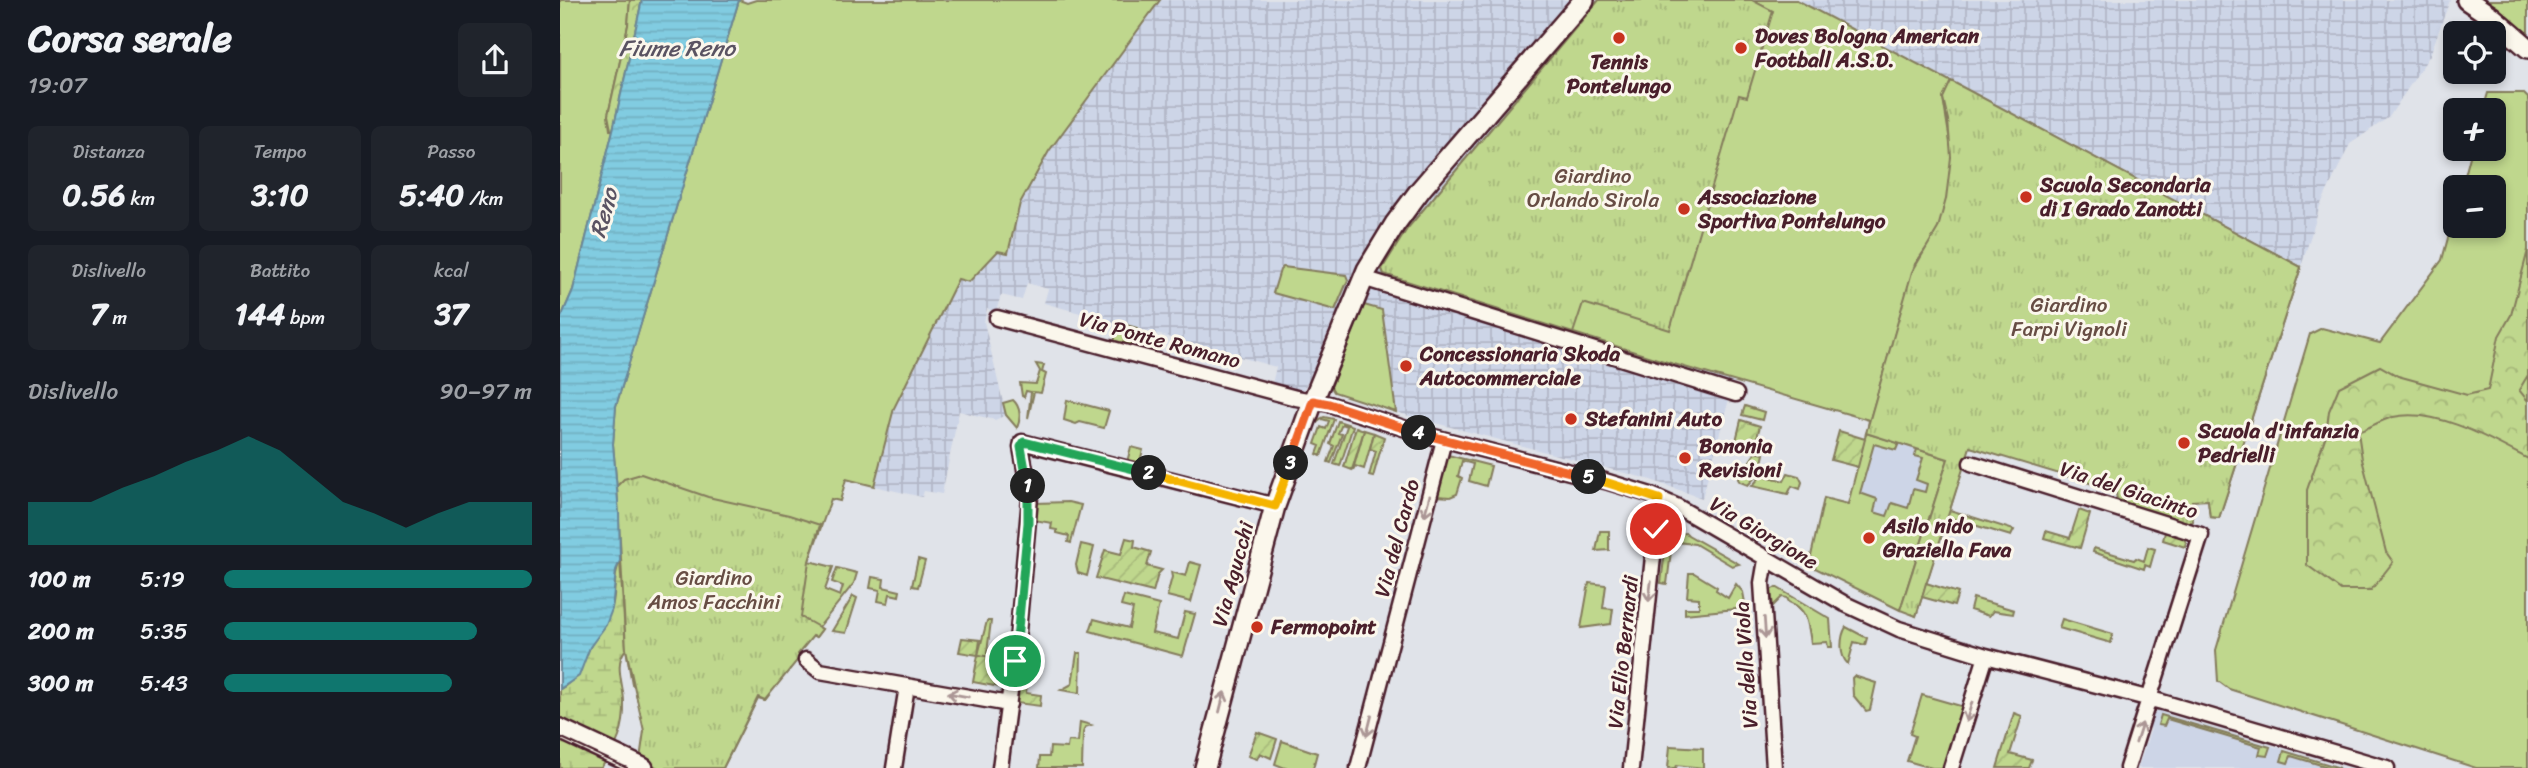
<!DOCTYPE html>
<html lang="it">
<head>
<meta charset="utf-8">
<style>
  :root { --surface:#171b24; --page:#20242c; --text:#f1f3f6; --muted:#9ea1a6; --accent:#0f766e }
  body { margin:0; font-family:Sriracha,sans-serif; background:var(--page); color:var(--text); height:100vh; display:flex; flex-direction:column; font-size:26px; white-space:nowrap }
  * { box-sizing:border-box; margin:0 }
  p { font-size:23px; color:var(--muted) }
  .icon { flex:none; width:38px; height:38px; fill:none; stroke:currentColor; stroke-width:2; stroke-linecap:round; stroke-linejoin:round }
  .map { position:relative; flex:1; overflow:hidden }
  .panel { display:flex; flex-direction:column; background:var(--surface); width:560px }
  .panel>* { flex:none }
  .fabs { position:absolute; left:1883px; top:21px; display:grid; gap:14px }
  .fabs a { display:grid; place-items:center; width:63px; height:63px; border-radius:10px; background:var(--surface); box-shadow:0 4px 10px #0003; font-size:35px }
  .pin { position:absolute; display:grid; place-items:center; width:60px; height:60px; color:#fff; margin:-30px; border:4px solid #fff; border-radius:50%; box-shadow:0 2px 7px #0007 }
  .km { position:absolute; width:35px; height:35px; margin:-18px; border-radius:50%; background:#222; color:#fff; font-size:19px; line-height:35px; text-align:center }
  .round { display:grid; place-items:center; flex:none; width:74px; height:74px; border-radius:10px; background:var(--page) }
  .overview { display:flex; align-items:center; justify-content:space-between; height:119px; padding:0 28px }
  h1 { font-size:38px; font-weight:700; line-height:52px }
  .figures { display:grid; grid-template-columns:repeat(3,1fr); gap:10px; height:119px; padding:7px 28px }
  .figures div { display:grid; align-content:center; border-radius:10px; background:var(--page); text-align:center }
  .figures b { font-size:30px; font-weight:700 }
  .figures small { font-size:19px; font-weight:400 }
  .figures p { font-size:19px }
  .chart { height:196px; padding:14px 28px }
  .chart p { display:flex; justify-content:space-between }
  .chart svg { width:100%; height:126px; margin-top:7px; fill:var(--accent); opacity:.7 }
  ul { padding:0 28px; list-style:none; font-size:23px }
  li { display:grid; grid-template-columns:112px 84px 1fr; align-items:center; height:52px }
  li i { height:18px; border-radius:9px; background:var(--accent) }
  main { display:flex; flex:1; min-height:0 }
  .map>svg:first-child { display:block }
</style>
</head>
<body>
<main>
<section class="panel">
<div class="overview"><div><h1>Corsa serale</h1><p>19:07</p></div><a class="round"><svg class="icon" aria-label="share" viewBox="0 0 24 24"><path d="M12 15V3M7 8l5-5 5 5M5 13v7h14v-7"/></svg></a></div>
<div class="figures">
<div><p>Distanza</p><b>0.56<small> km</small></b></div>
<div><p>Tempo</p><b>3:10</b></div>
<div><p>Passo</p><b>5:40<small> /km</small></b></div>
</div>
<div class="figures">
<div><p>Dislivello</p><b>7<small> m</small></b></div>
<div><p>Battito</p><b>144<small> bpm</small></b></div>
<div><p>kcal</p><b>37</b></div>
</div>
<div class="chart"><p><span>Dislivello</span>90–97 m</p>
<svg viewBox="0 0 160 44" preserveAspectRatio="none"><path d="M0 44V29L10 29L20 29L30 24L40 20L50 15L60 11L70 6L80 11L90 20L100 29L110 33L120 38L130 33L140 29L150 29L160 29V44z"/></svg>
</div>
<ul>
<li><b>100 m</b>5:19<i style="width:100%"></i></li>
<li><b>200 m</b>5:35<i style="width:82%"></i></li>
<li><b>300 m</b>5:43<i style="width:74%"></i></li>
</ul>
</section>
<div class="map">
<svg width="1968" height="768" viewBox="0 0 1968 768">
  <defs>
    <pattern id="industrial-grid" width="8" height="8" patternUnits="userSpaceOnUse" patternTransform="scale(1.75)"><rect width="8" height="8" fill="#cdd5e7"/><path d="M0 4h8M4 0v8" fill="none" stroke="#b2b6c6"/></pattern>
    <pattern id="forest-crowns" width="20" height="18" patternUnits="userSpaceOnUse" patternTransform="scale(1.75)"><rect width="20" height="18" fill="#bfd78d"/><path d="M2 6a3 3 0 1 1 6 0M12 15a3 3 0 1 1 6 0" fill="none" stroke="#a6b87a"/></pattern>
    <pattern id="wetland-marsh" width="20" height="14" patternUnits="userSpaceOnUse" patternTransform="scale(1.75)"><rect width="20" height="14" fill="#bfd78d"/><path d="M1 5h8M5 5V1M11 12h8M15 12V8" fill="none" stroke="#a6b87a"/></pattern>
    <pattern id="park-tufts" width="24" height="20" patternUnits="userSpaceOnUse" patternTransform="scale(1.75)"><rect width="24" height="20" fill="#bfd78d"/><path d="M3 7l-1-3M5 7V3M7 7l1-3M15 17l-1-3M17 17v-4M19 17l1-3" fill="none" stroke="#a6b87a"/></pattern>
    <pattern id="garden-furrows" width="10" height="10" patternUnits="userSpaceOnUse" patternTransform="scale(1.75)"><rect width="10" height="10" fill="#bfd78d"/><path d="M-1 1l2-2M0 10L10 0M9 11l2-2" fill="none" stroke="#a6b87a"/></pattern>
    <pattern id="water-rules" width="6" height="5" patternUnits="userSpaceOnUse" patternTransform="scale(1.75)"><rect width="6" height="5" fill="#81cce1"/><path d="M0 2.5h6" fill="none" stroke="#71afc1"/></pattern>
  </defs>
  <rect width="100%" height="100%" fill="#e0e3e9"/>
  <filter id="ink" filterUnits="userSpaceOnUse"><feTurbulence type="fractalNoise" baseFrequency=".0143" numOctaves="2"/><feDisplacementMap in="SourceGraphic" scale="14" xChannelSelector="R" yChannelSelector="G"/><feConvolveMatrix kernelMatrix="1 2 1 2 8 2 1 2 1" color-interpolation-filters="sRGB"/></filter>
  <g filter="url(#ink)">
    <path fill="#cdd5e7" d="M1306,433L1388,459L1340,610L1249,565L1264,498L1288,504Z
      M1599,710L1603,713L1785,768H1578L1591,729L1588,724L1591,715Z"/>
    <path fill="url(#industrial-grid)" d="M600,0H1039L847,229L825,274L1174,381L1142,498L1088,479L849,416L774,392L771,387L749,380L742,391L712,384L716,367L484,303L488,289L467,283L462,300L441,295L436,311L427,309L424,322L446,415L435,420L399,411L382,494L364,491L362,497L314,486L334,408L398,279L409,282L438,251L457,219L460,203L489,151Z
      M1237,0H1890L1870,55L1829,117L1790,144L1760,206L1741,267Z"/>
    <path fill="#bfd78d" stroke="#847b5c" stroke-width="2" d="M0,0H70L68,25L48,115L50,130H53L13,290L0,320Z
      M179,0L187,3L196,0H600L489,151L460,203L448,253L438,251L409,282L398,279L334,408L314,486L286,479L280,501L271,499L249,561L273,567L265,590L280,596L283,586L272,582L277,568L297,573L294,583L259,627L262,629L256,637L251,634L205,700L198,698L163,768L72,684L66,649L60,561L59,513L53,444L56,406Z
      M1039,0H1237L1741,267L1659,518L1650,517L1648,500L1389,87L1383,98L1393,160L1397,242L1370,243L1355,264L1308,426L1309,420L1107,362L824,274L822,269L847,229Z
      M1920,0H1968V40Z
      M1928,93H1963L1968,98V768H1916L1669,689L1658,681L1656,650L1750,334L1762,328L1820,343L1882,260L1895,212V226H1934V187H1902L1912,149H1934V110H1923Z
      M723,267L786,275L788,280L775,310L713,293L720,270Z
      M804,305L822,310L836,412L774,392L771,387Z
      M559,323L577,328L571,346L554,342Z
      M476,364L484,365L482,372L486,374L481,393L474,392L468,418L471,392L466,391L464,397L462,396L460,383L476,384L480,371Z
      M453,400C461,407 461,419 457,428L446,415L443,403Z
      M507,400L549,411L544,428L520,422L516,424L504,420Z
      M1185,406L1204,412L1202,420L1182,415Z
      M764,417L774,419L761,456L757,454L760,446L755,444L761,427L766,429L769,421L762,419L755,424L758,420Z
      M778,421L793,426L780,466L774,464L787,426L782,424L778,433L782,434L771,463L768,462L774,446L770,444Z
      M804,430L814,433L804,469L795,466L793,470Z
      M1306,433L1339,443L1336,450L1314,444L1300,493L1317,499L1314,512L1327,516L1332,503L1348,508L1353,489L1365,492L1367,484L1356,480L1363,458L1355,456L1357,449L1388,459L1340,610L1249,565L1264,498L1288,504Z
      M571,447L583,450L580,461L593,464L592,468L567,462Z
      M1196,452L1204,454L1200,472L1188,485L1180,482L1178,479Z
      M888,455L931,466L926,486L909,481L913,464L902,461L898,476L902,478L897,494L890,497L877,496Z
      M1398,468L1402,469L1390,510L1454,530L1451,536L1387,517L1356,616L1352,614Z
      M1228,473L1239,476L1242,482L1240,489L1232,486L1228,494L1192,486L1202,475L1224,481Z
      M508,502L521,505L511,543L508,542L509,536L497,533V530L491,529L492,523L474,520L476,503Z
      M1040,531H1049V550L1036,551Z
      M1126,533L1128,535L1179,564L1172,566L1135,544L1116,542L1115,534Z
      M1111,536L1112,543L1107,584L1101,583L1106,543Z
      M521,544L534,547L527,576L518,573L516,565Z
      M1588,547L1595,549L1590,567L1585,565L1584,569L1533,552L1534,548L1574,560L1576,558L1584,561Z
      M358,559L365,561L358,587L352,586Z
      M630,562L641,565L631,602L607,596L612,577L611,572L626,576Z
      M1129,573H1134L1157,587L1156,590L1168,598L1176,584L1183,592L1186,608L1125,614V608H1139V598L1127,597Z
      M312,577L324,579L323,587L340,591L339,596L330,594L328,603L318,601L320,590L310,588Z
      M1029,583L1046,585L1043,608L1053,609L1051,624L1021,628Z
      M1216,587L1270,619L1272,647H1268L1267,642L1251,643C1248,625 1248,609 1229,602L1227,598L1222,597L1213,606L1211,590Z
      M293,596L297,598L286,633L272,631Z
      M564,596L599,605L592,633L614,638L618,639L625,612L635,614L623,656L530,631L534,619L569,628L573,609L561,606Z
      M1413,598L1454,610L1453,614L1433,611L1429,616L1410,610Z
      M1502,619L1553,634L1551,643L1499,628Z
      M427,621H431L427,653L448,657V660L418,655Z
      M1286,627L1307,638L1305,645L1294,642L1288,664C1279,656 1280,637 1286,627Z
      M517,653H521L520,693L501,690L512,684Z
      M470,666L481,667L479,676L475,678L460,676V668H468Z
      M1294,676L1316,683L1310,710L1306,711L1293,695L1292,678Z
      M1362,695L1404,707L1385,768H1372L1347,761L1355,736L1350,734Z
      M1601,715L1710,747L1707,756L1699,755L1701,747L1607,719L1604,726L1598,725Z
      M520,722L531,725L525,727L523,733L522,768H479L480,757H489L490,747L507,748L508,741L518,742Z
      M722,741L757,753L753,768H725L715,764Z
      M1110,746L1143,748V768L1117,765L1116,768H1108Z
      M1724,751L1780,768H1771L1731,756L1728,763L1721,761Z"/>
    <path fill="url(#forest-crowns)" stroke="#847b5c" stroke-width="2" d="M70,0H82L53,130H51L48,115L68,25Z
      M1968,250V375L1959,390L1968,401V459C1932,440 1876,407 1833,417C1821,420 1809,428 1798,432L1802,459L1826,552L1833,562L1811,590H1781L1747,565V490L1766,435L1769,411L1779,387L1820,366L1838,376L1907,395L1928,390L1939,336L1951,315Z"/>
    <path fill="url(#wetland-marsh)" stroke="#847b5c" stroke-width="2" d="M60,561L66,649C53,664 64,685 64,702C65,729 57,747 41,768H0V689C18,680 25,656 34,639C40,630 47,620 51,610C57,595 52,576 60,561Z"/>
    <path fill="url(#park-tufts)" stroke="#847b5c" stroke-width="2" d="M1039,0H1192L1213,11L1187,97L1179,95L1110,330L1023,303L1013,333L824,274L822,269L847,229Z
      M1391,81L1741,267L1659,518L1650,517L1648,500L1632,501L1633,521L1630,524L1557,503L1556,491L1410,447L1356,616L1340,610L1388,459L1306,433L1352,272L1378,228L1386,199L1391,157L1388,120L1383,98Z
      M81,474L148,497L229,515L260,525L249,561L241,617L262,629L256,637L253,636L238,654L240,657L205,700L198,697L163,768H98L80,759L84,731L66,649L57,486L64,479Z"/>
    <path fill="url(#garden-furrows)" stroke="#847b5c" stroke-width="2" d="M1181,420L1200,426L1197,437L1188,440L1182,448L1175,445Z
      M796,427L804,430L792,470L784,467Z
      M1279,431L1305,439L1298,467L1271,460Z
      M814,433L824,437L813,477L809,476L816,451L810,449Z
      M1519,510L1530,514L1520,548L1484,538L1486,531L1510,538Z
      M1605,532L1623,538L1626,542L1625,547L1603,540Z
      M566,538L575,540L574,547L591,552L587,566L602,570L598,574L593,592L536,578L545,550L561,554Z
      M1366,583L1398,593L1394,606L1362,597Z
      M402,638L420,640L418,655L449,660L445,688L413,682L418,655L399,652Z
      M458,684L467,685L466,693L481,695L480,706L456,703Z
      M1454,713L1462,716L1450,754L1472,760L1469,768H1437Z
      M697,732L717,739L711,758L700,753L697,759L688,756Z"/>
    <path fill="url(#water-rules)" stroke="#6b8798" stroke-width="2" d="M82,0H179L56,406L53,444L59,513L60,561L56,570L52,609L46,625L30,647L19,676L0,689V320L13,290L53,130Z"/>
    <g fill="none" stroke-linecap="round" stroke-linejoin="round">
      <g stroke="#4a1f2b" stroke-width="19">
        <path id="street" d="M803,278L1176,394
          M437,318L736,398L769,404L862,434L1045,481L1091,495L1118,507L1285,604L1339,629L1426,656L1602,702L1827,768
          M1411,463L1641,535L1567,768
          M1206,560L1202,583L1214,768
          M246,660L260,671L449,704
          M334,768L347,686
          M440,768L458,631L469,509L470,497L461,447L462,442L715,506
          M798,768L884,440
          M1071,768L1099,499
          M1391,768L1426,656"/>
      </g>
      <g stroke="#4a1f2b" stroke-width="24">
        <path id="secondary" d="M1907,0L1932,17L1968,48
          M0,729L83,768
          M645,768L715,506L753,401L807,270L835,224L861,189L1024,0"/>
      </g>
      <use href="#street" stroke="#fbf7ec" stroke-width="14"/>
      <use href="#secondary" stroke="#fbf7ec" stroke-width="19"/>
      <path stroke="#4a1f2b" stroke-width="2" d="M0,737L67,768"/>
    </g>
    <defs><path id="oneway-shaft" d="M-6 0H5M1.5-3L5.5 0L1.5 3" fill="none" stroke-width="1.6" stroke-linecap="round" stroke-linejoin="round" transform="scale(1.75)"/></defs>
    <g stroke="#ab9695">
      <use href="#oneway-shaft" transform="translate(867 506) rotate(105)"/>
      <use href="#oneway-shaft" transform="translate(1090 591) rotate(97)"/>
      <use href="#oneway-shaft" transform="translate(1205 628) rotate(86)"/>
      <use href="#oneway-shaft" transform="translate(398 695) rotate(-170)"/>
      <use href="#oneway-shaft" transform="translate(662 702) rotate(-76)"/>
      <use href="#oneway-shaft" transform="translate(1409 712) rotate(107)"/>
      <use href="#oneway-shaft" transform="translate(809 726) rotate(104)"/>
      <use href="#oneway-shaft" transform="translate(1579 733) rotate(-72)"/>
    </g>
  </g>
  <g fill="none" stroke-linecap="round" stroke-linejoin="round" filter="url(#ink)">
    <g stroke="#fff" stroke-width="14">
      <path id="split-1" d="M455,661L468,523V486"/>
    </g>
    <g stroke="#fff" stroke-width="14">
      <path id="split-2" d="M468,486L461,447L464,442L589,473"/>
    </g>
    <g stroke="#fff" stroke-width="14">
      <path id="split-3" d="M589,473L715,506L731,463"/>
    </g>
    <g stroke="#fff" stroke-width="14">
      <path id="split-4" d="M731,463L753,401L769,404L859,433"/>
    </g>
    <g stroke="#fff" stroke-width="14">
      <path id="split-5" d="M859,433L1029,477"/>
    </g>
    <g stroke="#fff" stroke-width="14">
      <path id="split-6" d="M1029,477L1099,499L1096,529"/>
    </g>
    <use href="#split-1" stroke="#22a559" stroke-width="9"/>
    <use href="#split-2" stroke="#22a559" stroke-width="9"/>
    <use href="#split-3" stroke="#f5b400" stroke-width="9"/>
    <use href="#split-4" stroke="#f0652b" stroke-width="9"/>
    <use href="#split-5" stroke="#f0652b" stroke-width="9"/>
    <use href="#split-6" stroke="#f5b400" stroke-width="9"/>
  </g>
  <g fill="#c8321e" stroke="#fbf7ec" stroke-width="2.5">
    <circle cx="1059" cy="38" r="7"/>
    <circle cx="1181" cy="48" r="7"/>
    <circle cx="1466" cy="197" r="7"/>
    <circle cx="1124" cy="209" r="7"/>
    <circle cx="846" cy="366" r="7"/>
    <circle cx="1011" cy="419" r="7"/>
    <circle cx="1624" cy="443" r="7"/>
    <circle cx="1125" cy="458" r="7"/>
    <circle cx="1309" cy="538" r="7"/>
    <circle cx="697" cy="627" r="7"/>
  </g>
  <g text-anchor="middle" dominant-baseline="central" stroke-width="6" stroke-linejoin="round" paint-order="stroke">
    <g font-size="21" font-weight="bold" fill="#4a1f2b" stroke="#fbf7ec" text-anchor="start">
      <text x="1195" y="36">Doves Bologna American<tspan x="1195" dy="24">Football A.S.D.</tspan></text>
      <text x="1059" y="62" text-anchor="middle">Tennis<tspan x="1059" dy="24">Pontelungo</tspan></text>
      <text x="1480" y="185">Scuola Secondaria<tspan x="1480" dy="24">di I Grado Zanotti</tspan></text>
      <text x="1138" y="197">Associazione<tspan x="1138" dy="24">Sportiva Pontelungo</tspan></text>
      <text x="860" y="354">Concessionaria Skoda<tspan x="860" dy="24">Autocommerciale</tspan></text>
      <text x="1025" y="419">Stefanini Auto</text>
      <text x="1638" y="431">Scuola d'infanzia<tspan x="1638" dy="24">Pedrielli</tspan></text>
      <text x="1139" y="446">Bononia<tspan x="1139" dy="24">Revisioni</tspan></text>
      <text x="1323" y="526">Asilo nido<tspan x="1323" dy="24">Graziella Fava</tspan></text>
      <text x="711" y="627">Fermopoint</text>
    </g>
    <g font-size="21" fill="#674d44" stroke="#fbf7ec">
      <text x="1033" y="176">Giardino<tspan x="1033" dy="24">Orlando Sirola</tspan></text>
      <text x="1509" y="305">Giardino<tspan x="1509" dy="24">Farpi Vignoli</tspan></text>
      <text x="154" y="578">Giardino<tspan x="154" dy="24">Amos Facchini</tspan></text>
    </g>
    <g font-size="21" fill="#4a1f2b" stroke="#fbf7ec">
      <text transform="translate(600 340) rotate(15)">Via Ponte Romano</text>
      <text transform="translate(1569 490) rotate(18)">Via del Giacinto</text>
      <text transform="translate(1204 533) rotate(31)">Via Giorgione</text>
      <text transform="translate(837 538) rotate(-75)">Via del Cardo</text>
      <text transform="translate(673 574) rotate(-75)">Via Agucchi</text>
      <text transform="translate(1063 652) rotate(-84)">Via Elio Bernardi</text>
      <text transform="translate(1186 665) rotate(-94)">Via della Viola</text>
    </g>
    <g font-size="23" font-style="italic" fill="#5a5362" stroke="#fbf7ec">
      <text x="117" y="48">Fiume Reno</text>
      <text transform="translate(44 213) rotate(-74)">Reno</text>
    </g>
  </g>
</svg>
<div class="fabs">
<a><svg class="icon" aria-label="locate" viewBox="0 0 24 24"><circle cx="12" cy="12" r="6"/><path d="M12 2v4M12 18v4M2 12h4M18 12h4"/></svg></a>
<a>+</a>
<a>−</a>
</div>
<div class="pin" style="left:455px;top:661px;background:#1e9e55"><svg class="icon" aria-label="arrive" viewBox="0 0 24 24"><path d="M6 21V4h12l-3 4 3 4H6"/></svg></div>
<div class="pin" style="left:1096px;top:529px;background:#d93025"><svg class="icon" aria-label="check" viewBox="0 0 24 24"><path d="M5 12l5 5 9-10"/></svg></div>
<b class="km" style="left:468px;top:486px">1</b>
<b class="km" style="left:589px;top:473px">2</b>
<b class="km" style="left:731px;top:463px">3</b>
<b class="km" style="left:859px;top:433px">4</b>
<b class="km" style="left:1029px;top:477px">5</b>
</div>
</main>
</body>
</html>
